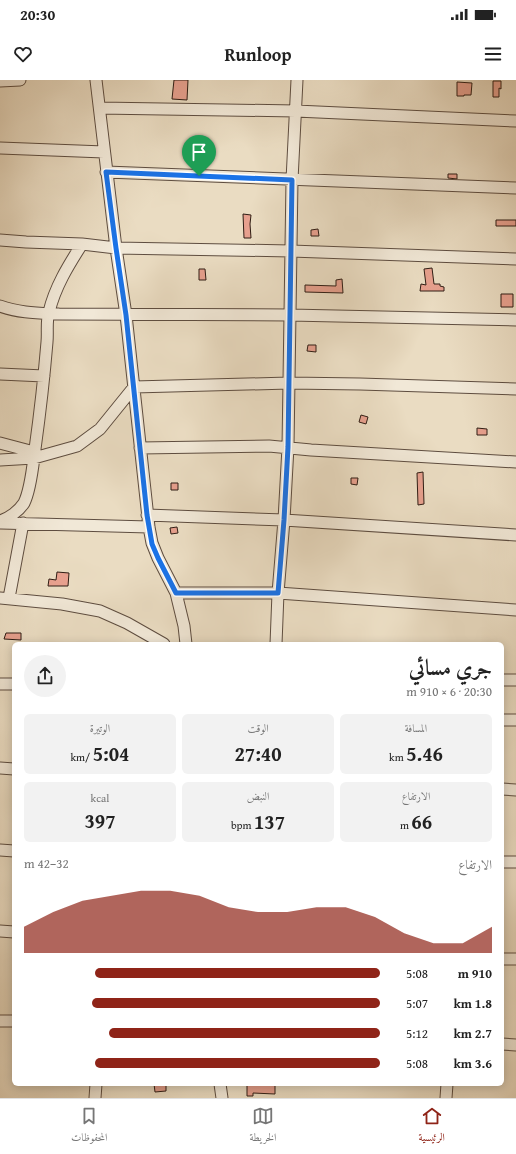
<!DOCTYPE html>
<html lang="ar">
<head>
<meta charset="utf-8">
<style>
  :root { --surface:#fff; --page:#f2f2f2; --text:#222; --muted:#767676; --line:#e0e0e0; --accent:#8f2418 }
  body { margin:0; font-family:"Gentium Book Plus",Amiri,serif; background:var(--page); color:var(--text); direction:rtl; height:100vh; display:flex; flex-direction:column; font-size:15px; white-space:nowrap }
  * { box-sizing:border-box; margin:0 }
  p { font-size:13px; color:var(--muted) }
  .icon { flex:none; width:22px; height:22px; fill:none; stroke:currentColor; stroke-width:2; stroke-linecap:round; stroke-linejoin:round }
  .map { position:relative; flex:1; overflow:hidden; direction:ltr }
  .panel { position:absolute; left:12px; top:562px; width:492px; height:444px; display:flex; flex-direction:column; background:var(--surface); border-radius:6px; box-shadow:0 2px 10px #0003; direction:rtl }
  .panel>* { flex:none }
  .pin { position:absolute; display:grid; place-items:center; width:34px; height:34px; color:#fff; margin:-41px -17px; border-radius:50% 50% 50% 0; rotate:-45deg; box-shadow:0 0 4px #0007 }
  .pin .icon { rotate:45deg }
  .round { display:grid; place-items:center; flex:none; width:42px; height:42px; border-radius:21px; background:var(--page) }
  .overview { display:flex; align-items:center; justify-content:space-between; height:68px; padding:0 12px }
  h1 { font-size:22px; font-weight:800; line-height:30px }
  .stats { display:grid; grid-template-columns:repeat(3,1fr); gap:6px; height:68px; padding:4px 12px }
  .stats div { display:grid; align-content:center; border-radius:6px; background:var(--page); text-align:center }
  .stats b { font-size:20px; font-weight:800 }
  .stats small { font-size:11px; font-weight:400 }
  .stats p { font-size:11px }
  .chart { height:112px; padding:8px 12px }
  .chart p { display:flex; justify-content:space-between }
  .chart svg { width:100%; height:72px; margin-top:4px; fill:var(--accent); opacity:.7 }
  ul { padding:0 12px; list-style:none; font-size:13px }
  li { display:grid; grid-template-columns:64px 48px 1fr; align-items:center; height:30px }
  li i { height:10px; border-radius:5px; background:var(--accent) }
  .status { display:flex; justify-content:space-between; align-items:center; height:28px; padding:0 20px; background:var(--surface); direction:ltr }
  .status svg { height:11px; fill:currentColor }
  header { display:flex; justify-content:space-between; align-items:center; height:52px; padding:0 12px; background:var(--surface); font-size:18px; font-weight:800 }
  .dock { display:flex; justify-content:space-around; align-items:center; height:56px; border-top:1px solid var(--line); background:var(--surface); font-size:11px; color:var(--muted) }
  .dock a { display:grid; justify-items:center; gap:2px }
  .dock .active { color:var(--accent) }
  .map>svg:first-child { display:block }
</style>
</head>
<body>
<div class="status"><b>20:30</b><svg viewBox="0 0 49 12"><path d="M0 12V9h3v3zM5 12V6h3v6zM10 12V3h3v9zM15 12V0h3v12zM26 1h20v11H26zM47 4h2v5h-2z"/></svg></div>
<header><svg class="icon" aria-label="menu" viewBox="0 0 24 24"><path d="M4 6h16M4 12h16M4 18h16"/></svg>Runloop<svg class="icon" aria-label="heart" viewBox="0 0 24 24"><path d="M12 20l-8-8c-3-5 5-10 8-4 3-6 11-1 8 4z"/></svg></header>
<div class="map">
<svg width="516" height="1018" viewBox="0 0 516 1018">
  <rect width="100%" height="100%" fill="#eadcc2"/>
  <filter id="stains"><feTurbulence type="fractalNoise" baseFrequency=".005" numOctaves="4"/><feColorMatrix values="0 0 0 0 .2 0 0 0 0 .09 0 0 0 0 .02 0 0 0 .5 -.17"/></filter>
  <radialGradient id="worn" r=".72"><stop offset=".6" stop-color="#630" stop-opacity="0"/><stop offset="1" stop-color="#630" stop-opacity=".3"/></radialGradient>
  <path fill="#e7a08e" stroke="#2f1d14" d="M174,0H188L187,20L172,19Z
    M493,1H501V9L499,8V17H493Z
    M457,2L472,3L471,15H464V16H457Z
    M448,94H457V99L448,98Z
    M243,134L251,135L250,144L251,158H244Z
    M496,140H516V146H496Z
    M318,149L319,156H311V150Z
    M432,188L434,204H440V206L444,207V211H420L421,204L426,205L424,189Z
    M199,189H205L206,200H199Z
    M342,199L343,213L305,212V205L336,206V200Z
    M501,214H513V227H501Z
    M308,265H316V272L307,271Z
    M361,335L368,337L366,344L359,342Z
    M477,348L487,349V355H477Z
    M423,392L424,424L418,425L417,393Z
    M351,398H358L357,405L351,404Z
    M171,403H178V410H171Z
    M177,447L178,453L171,454L170,448Z
    M57,492L69,493L68,506H48L49,499L56,500Z
    M6,553H21V560L4,559Z
    M154,1004H166V1011L155,1012Z
    M247,1004H275V1014L253,1013V1016H247Z"/>
  <g fill="none" stroke-linecap="round" stroke-linejoin="round">
    <g stroke="#5e4d40" stroke-width="13">
      <path id="minor" d="M96,0L116,168L126,235L149,447L152,463L158,478L176,513L184,546L186,564
        M0,1L20,0
        M100,28L296,31L516,41
        M0,68L104,72
        M106,92L516,108
        M0,160L26,162L82,164L116,168L291,171L516,179
        M0,226C19,233 39,233 59,234L290,235L516,240
        M0,294L44,296
        M0,363L34,372
        M140,368L269,366L311,370L516,382
        M0,380L34,378L77,366L100,349L134,307L289,303L360,304L516,309
        M147,435L284,440L516,455
        M0,441C9,438 19,431 24,423C31,409 33,384 35,369C40,333 44,298 47,262C48,253 46,241 49,232C55,207 68,186 82,164
        M1,443L149,447
        M176,513H278L516,530
        M0,518L62,524L100,531L127,543L164,564
        M9,518L23,443
        M276,564L278,513L284,440L288,367L292,100L297,0
        M502,600H516
        M0,604H14
        M502,640H516
        M0,688L14,689
        M502,709L516,710
        M0,770L14,771
        M502,782H516
        M0,851L14,852
        M502,879H516
        M0,941H14
        M502,964L516,965
        M220,1004L222,1018
        M95,1018L96,1004
        M446,1018L447,1004"/>
    </g>
    <use href="#minor" stroke="#f1e8d7" stroke-width="11"/>
  </g>
  <g fill="none" stroke-linecap="round" stroke-linejoin="round">
    <g stroke="#fff" stroke-width="8">
      <path id="route" d="M106,92L292,100L288,367L284,440L278,513H176L158,478L152,464L147,435L126,235L116,168Z"/>
    </g>
    <use href="#route" stroke="#1a73e8" stroke-width="5"/>
  </g>
  <rect width="100%" height="100%" filter="url(#stains)"/>
  <rect width="100%" height="100%" fill="url(#worn)"/>
</svg>
<div class="pin" style="left:199px;top:96px;background:#1e9e55"><svg class="icon" aria-label="arrive" viewBox="0 0 24 24"><path d="M6 21V4h12l-3 4 3 4H6"/></svg></div>
<section class="panel">
<div class="overview"><div><h1>جري مسائي</h1><p>20:30 · 6 × 910 m</p></div><a class="round"><svg class="icon" aria-label="share" viewBox="0 0 24 24"><path d="M12 15V3M7 8l5-5 5 5M5 13v7h14v-7"/></svg></a></div>
<div class="stats">
<div><p>المسافة</p><b>5.46<small> km</small></b></div>
<div><p>الوقت</p><b>27:40</b></div>
<div><p>الوتيرة</p><b>5:04<small> /km</small></b></div>
</div>
<div class="stats">
<div><p>الارتفاع</p><b>66<small> m</small></b></div>
<div><p>النبض</p><b>137<small> bpm</small></b></div>
<div><p>kcal</p><b>397</b></div>
</div>
<div class="chart"><p><span>الارتفاع</span>32–42 m</p>
<svg viewBox="0 0 160 44" preserveAspectRatio="none"><path d="M0 44V28L10 19L20 12L30 9L40 6L50 6L60 9L70 16L80 19L90 19L100 16L110 16L120 22L130 32L140 38L150 38L160 28V44z"/></svg>
</div>
<ul>
<li><b>910 m</b>5:08<i style="width:80%"></i></li>
<li><b>1.8 km</b>5:07<i style="width:81%"></i></li>
<li><b>2.7 km</b>5:12<i style="width:76%"></i></li>
<li><b>3.6 km</b>5:08<i style="width:80%"></i></li>
</ul>
</section>
</div>
<nav class="dock">
<a class="active"><svg class="icon" aria-label="home" viewBox="0 0 24 24"><path d="M3 11l9-7 9 7M6 9v11h12V9"/></svg>الرئيسية</a>
<a><svg class="icon" aria-label="map" viewBox="0 0 24 24"><path d="M3 6l6-2 6 2 6-2v14l-6 2-6-2-6 2zM9 4v14M15 6v14"/></svg>الخريطة</a>
<a><svg class="icon" aria-label="saved" viewBox="0 0 24 24"><path d="M7 4h10v16l-5-4-5 4z"/></svg>المحفوظات</a>
</nav>
</body>
</html>
